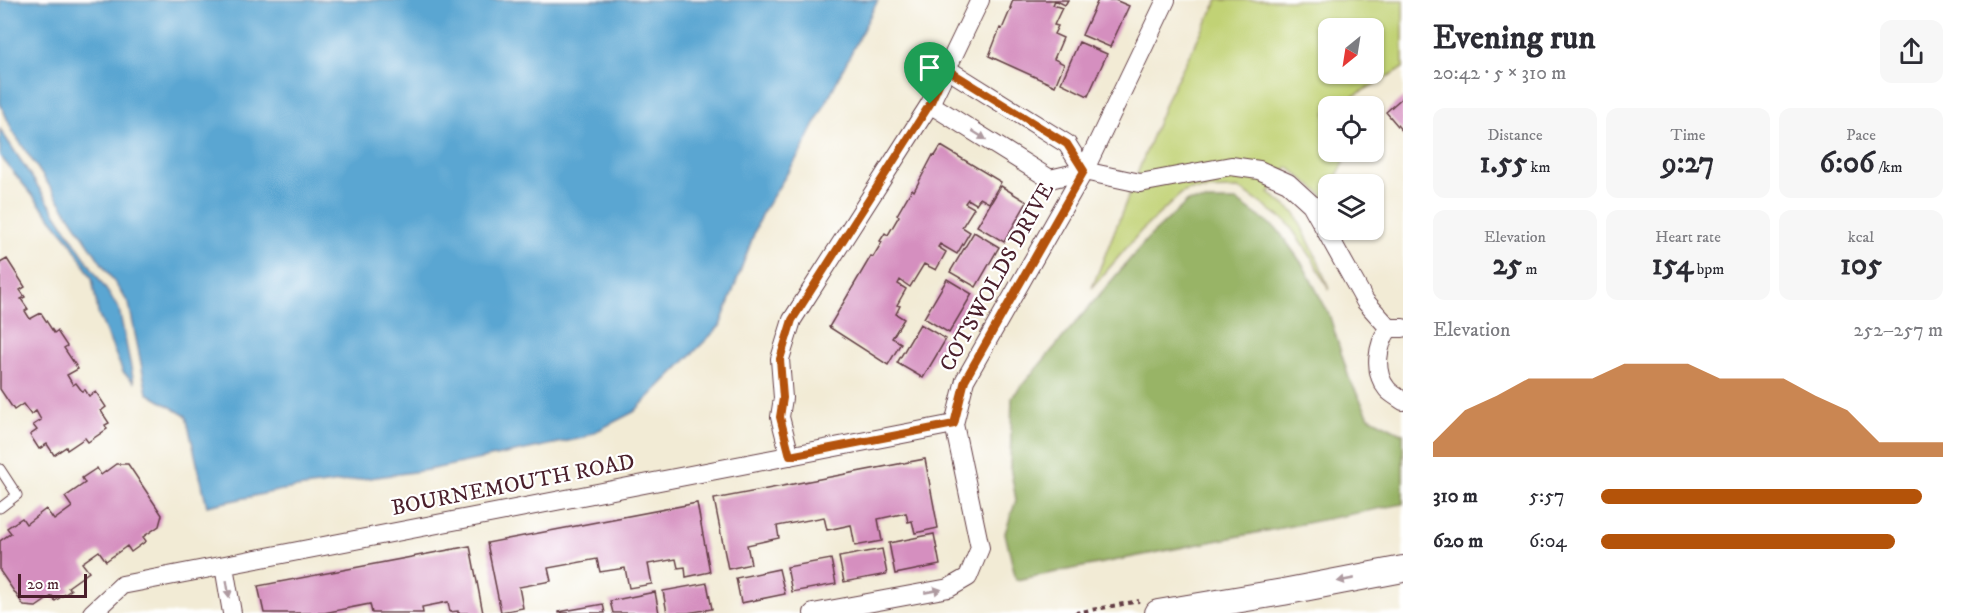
<!DOCTYPE html>
<html lang="en">
<head>
<meta charset="utf-8">
<style>
  :root { --surface:#fff; --page:#f7f7f7; --text:#2b2b33; --muted:#7c7c81; --accent:#b45309 }
  body { margin:0; font-family:"IM FELL DW Pica",serif; background:var(--page); color:var(--text); height:100vh; display:flex; flex-direction:column; font-size:22px; white-space:nowrap }
  * { box-sizing:border-box; margin:0 }
  p { font-size:20px; color:var(--muted) }
  .icon { flex:none; width:33px; height:33px; fill:none; stroke:currentColor; stroke-width:2; stroke-linecap:round; stroke-linejoin:round }
  .map { position:relative; flex:1; overflow:hidden }
  .details { display:flex; flex-direction:column; background:var(--surface); width:570px }
  .details>* { flex:none }
  .needle { width:39px; rotate:210deg }
  .tools { position:absolute; left:1318px; top:18px; display:grid; gap:12px }
  .tools a { display:grid; place-items:center; width:66px; height:66px; border-radius:12px; background:var(--surface); box-shadow:0 2px 4px #0004; font-size:30px }
  .scale { position:absolute; left:18px; bottom:15px; width:69px; box-sizing:border-box; padding-left:6px; border:3px solid #4a1f2b; border-top:0; font-size:16px; line-height:21px; white-space:nowrap; color:#4a1f2b; -webkit-text-stroke:4px #fff; paint-order:stroke }
  .pin { position:absolute; display:grid; place-items:center; width:51px; height:51px; color:#fff; margin:-62px -26px; border-radius:50% 50% 50% 0; rotate:-45deg; box-shadow:0 0 6px #0007 }
  .pin .icon { rotate:45deg }
  .round { display:grid; place-items:center; flex:none; width:63px; height:63px; border-radius:12px; background:var(--page) }
  .headline { display:flex; align-items:center; justify-content:space-between; height:102px; padding:0 30px }
  h1 { font-size:33px; font-weight:700; line-height:45px }
  .stats { display:grid; grid-template-columns:repeat(3,1fr); gap:9px; height:102px; padding:6px 30px }
  .stats div { display:grid; align-content:center; border-radius:12px; background:var(--page); text-align:center }
  .stats b { font-size:30px; font-weight:700 }
  .stats small { font-size:16px; font-weight:400 }
  .stats p { font-size:16px }
  .chart { height:168px; padding:12px 30px }
  .chart p { display:flex; justify-content:space-between }
  .chart svg { width:100%; height:108px; margin-top:6px; fill:var(--accent); opacity:.7 }
  ul { padding:0 30px; list-style:none; font-size:20px }
  li { display:grid; grid-template-columns:96px 72px 1fr; align-items:center; height:45px }
  li i { height:15px; border-radius:8px; background:var(--accent) }
  main { display:flex; flex:1; min-height:0 }
  .map>svg:first-child { display:block }
</style>
</head>
<body>
<main>
<div class="map">
<svg width="1403" height="613" viewBox="0 0 1403 613">
  <rect width="100%" height="100%" fill="#fff"/>
  <filter id="ink" filterUnits="userSpaceOnUse"><feTurbulence type="fractalNoise" baseFrequency=".0167" numOctaves="2"/><feDisplacementMap in="SourceGraphic" scale="12" xChannelSelector="R" yChannelSelector="G"/><feConvolveMatrix kernelMatrix="1 2 1 2 8 2 1 2 1" color-interpolation-filters="sRGB"/></filter>
  <filter id="wash" filterUnits="userSpaceOnUse"><feTurbulence type="fractalNoise" baseFrequency=".008" numOctaves="4" result="noise"/><feDisplacementMap in="SourceGraphic" scale="24" xChannelSelector="R" yChannelSelector="G"/><feGaussianBlur stdDeviation="1.35" result="paint"/><feColorMatrix in="noise" values="0 0 0 0 0 0 0 0 0 0 0 0 0 0 0 0 0 1.4 0 .05"/><feComposite in="paint" operator="in"/></filter>
  <g filter="url(#wash)">
    <rect width="100%" height="100%" fill="#f2ebd5"/>
    <path fill="#c1d275" stroke="#867850" stroke-width="1.5" fill-rule="evenodd" d="M1218,0H1403V68L1336,106H1329V111L1325,113L1329,123V152H1340L1344,163L1332,184H1329V190L1325,197L1288,167L1269,193L1295,213L1320,265L1329,290L1312,258L1287,222L1243,191L1238,189L1190,190L1182,193L1141,231L1092,288L1168,96ZM1329,28H1374V74H1329Z"/>
    <path fill="#98b466" stroke="#716a48" stroke-width="1.5" d="M1188,201H1237L1278,230L1303,265L1329,314L1349,378L1369,417L1403,434V504L1016,580L1005,533L1016,500L1010,467L1012,397L1148,238Z"/>
    <path fill="#5aa6d2" stroke="#52627e" stroke-width="1.5" d="M0,0H878L802,150L761,215L720,326L634,412L583,438L428,470L282,490L207,506L186,416L147,393L129,304L13,132L0,103Z
      M0,129L119,309L134,382L123,372L98,313L92,278L69,240L0,156Z"/>
    <g id="blocks">
      <path fill="#d58fbf" d="M1013,0H1068L1065,5L1055,0L1053,5L1062,8L1054,25L1058,26L1054,34L1063,38L1054,59L1064,64L1055,86L989,56L1000,28L1002,29L1011,8H1010Z
        M1098,0H1115L1129,6L1110,47L1082,35Z
        M1079,42L1107,54L1088,96L1061,83Z
        M1403,97V132L1386,112Z
        M941,146L1001,182L989,203L980,198L976,204L968,199L965,203L974,208L962,227L970,232L957,254L940,244L938,247L946,252L936,270L924,264L910,287L900,280L898,284L906,289L897,305L900,306L896,314L904,319L892,338L901,343L888,365L829,327L871,256L873,257L882,242L880,241L885,233L888,235L899,216L897,215L912,189L914,191L933,155L935,156Z
        M1001,186L1027,202L1004,242L977,226Z
        M974,232L999,247L976,287L950,272Z
        M7,259L25,287L20,290L25,297L21,299L28,309L25,311L30,319L41,313L54,333L57,331L67,346L64,348L78,369L67,375L73,385L76,383L82,391L85,390L89,396L96,392L106,407L101,411L109,423L105,425L107,429L88,442L85,438L67,450L66,447L54,455L47,444L39,449L30,435L37,430L33,425L41,420L36,411L31,415L23,404L14,410L0,389V263Z
        M947,279L972,294L949,333L924,318Z
        M920,324L946,339L923,378L897,363Z
        M925,459L938,528L915,533L912,521L908,522L906,513L878,519L882,541L855,546L851,525L827,530L824,517L777,526L779,538L747,545L751,564L728,569L714,499Z
        M116,464H128L162,515L159,526L143,537L146,541L131,552L127,546L106,561L99,551L82,563L89,572L68,587L71,590L55,601L52,596L36,607L24,606L0,571V541L11,533L7,528L22,518L26,524L46,509L54,520L72,507L65,497L85,483L82,478L97,468L101,475Z
        M697,503L710,572L686,577L685,567L678,568L676,559L648,564L652,584L629,588L625,568L600,572L597,559L548,568L551,581L519,587L523,608L501,612L487,543Z
        M934,534L940,565L895,574L889,543Z
        M470,546L483,613H458V611L450,612L448,602L422,607L423,613H372L370,604L324,613H264L258,586Z
        M882,549L887,574L844,582L839,557Z
        M831,559L836,584L792,592L787,567Z
        M779,569L785,594L741,603L736,578Z
        M707,583L712,609L687,613H667L663,591Z
        M655,592L659,613H613L610,601Z
        M603,604L605,613H559V612Z"/>
    </g>
  </g>
  <g filter="url(#ink)">
    <use href="#blocks" fill-opacity="0" stroke="#633e44" stroke-width="1.5"/>
    <g fill="none" stroke-linecap="round" stroke-linejoin="round">
      <g stroke="#633e44" stroke-width="11">
        <path id="lane" d="M0,469L17,495L0,508"/>
      </g>
      <g stroke="#633e44" stroke-width="20">
        <path id="street" d="M947,69L1067,144L1084,171
          M930,104L1050,179L1084,171L1140,183L1231,166L1259,170L1288,183L1311,204L1365,301L1389,328
          M1403,328H1389C1377,345 1373,372 1387,389C1391,394 1398,397 1403,401
          M790,456L780,417L783,398L780,359L792,320L930,104L980,0
          M224,566L232,613
          M92,613L122,585L954,424
          M813,613L949,588L968,577L980,548L954,424L965,380L1084,171L1166,0"/>
      </g>
      <g stroke="#633e44" stroke-width="28">
        <path id="secondary" d="M1158,613L1283,592L1403,569"/>
      </g>
      <path stroke="#633e44" stroke-width="4" stroke-dasharray="4.5 4.5" stroke-linecap="butt" d="M1075,613L1139,601"/>
      <use href="#lane" stroke="#fff" stroke-width="9"/>
      <use href="#street" stroke="#fff" stroke-width="18"/>
      <use href="#secondary" stroke="#fff" stroke-width="26"/>
    </g>
    <defs><path id="oneway-solid" d="M-6-.8H1V-3.2L6.5 0L1 3.2V.8H-6Z" transform="scale(1.5)"/></defs>
    <g fill="#ae9aa0">
      <use href="#oneway-solid" transform="translate(979 135) rotate(32)"/>
      <use href="#oneway-solid" transform="translate(1346 580) rotate(169)"/>
      <use href="#oneway-solid" transform="translate(228 589) rotate(81)"/>
      <use href="#oneway-solid" transform="translate(933 591) rotate(-11)"/>
    </g>
  </g>
  <g fill="none" stroke-linecap="round" stroke-linejoin="round" filter="url(#ink)">
    <g stroke="#fff" stroke-width="12">
      <path id="route" d="M946,69L1067,144L1084,171L965,380L954,424L790,456L780,417L783,398L780,359L792,320L930,104Z"/>
    </g>
    <use href="#route" stroke="#b45309" stroke-width="8"/>
  </g>
  <g text-anchor="middle" dominant-baseline="central" stroke-width="4.5" stroke-linejoin="round" paint-order="stroke">
    <g font-size="22" fill="#4a1f2b" stroke="#fff">
      <text transform="translate(997 277) rotate(-61)">COTSWOLDS DRIVE</text>
      <text transform="translate(513 485) rotate(-11)">BOURNEMOUTH ROAD</text>
    </g>
  </g>
</svg>
<div class="tools">
<a><svg class="needle" viewBox="-14 -14 28 28"><path d="M0-13l5 13h-10z" fill="#e53935"/><path d="M0 13l5-13h-10z" fill="#7c7c81"/></svg></a>
<a><svg class="icon" aria-label="locate" viewBox="0 0 24 24"><circle cx="12" cy="12" r="6"/><path d="M12 2v4M12 18v4M2 12h4M18 12h4"/></svg></a>
<a><svg class="icon" aria-label="layers" viewBox="0 0 24 24"><path d="M12 4l9 5-9 5-9-5zM3 14l9 5 9-5"/></svg></a>
</div>
<div class="scale">20 m</div>
<div class="pin" style="left:930px;top:104px;background:#1e9e55"><svg class="icon" aria-label="arrive" viewBox="0 0 24 24"><path d="M6 21V4h12l-3 4 3 4H6"/></svg></div>
</div>
<section class="details">
<div class="headline"><div><h1>Evening run</h1><p>20:42 · 5 × 310 m</p></div><a class="round"><svg class="icon" aria-label="share" viewBox="0 0 24 24"><path d="M12 15V3M7 8l5-5 5 5M5 13v7h14v-7"/></svg></a></div>
<div class="stats">
<div><p>Distance</p><b>1.55<small> km</small></b></div>
<div><p>Time</p><b>9:27</b></div>
<div><p>Pace</p><b>6:06<small> /km</small></b></div>
</div>
<div class="stats">
<div><p>Elevation</p><b>25<small> m</small></b></div>
<div><p>Heart rate</p><b>154<small> bpm</small></b></div>
<div><p>kcal</p><b>105</b></div>
</div>
<div class="chart"><p><span>Elevation</span>252–257 m</p>
<svg viewBox="0 0 160 44" preserveAspectRatio="none"><path d="M0 44V38L10 25L20 19L30 12L40 12L50 12L60 6L70 6L80 6L90 12L100 12L110 12L120 19L130 25L140 38L150 38L160 38V44z"/></svg>
</div>
<ul>
<li><b>310 m</b>5:57<i style="width:94%"></i></li>
<li><b>620 m</b>6:04<i style="width:86%"></i></li>
</ul>
</section>
</main>
</body>
</html>
